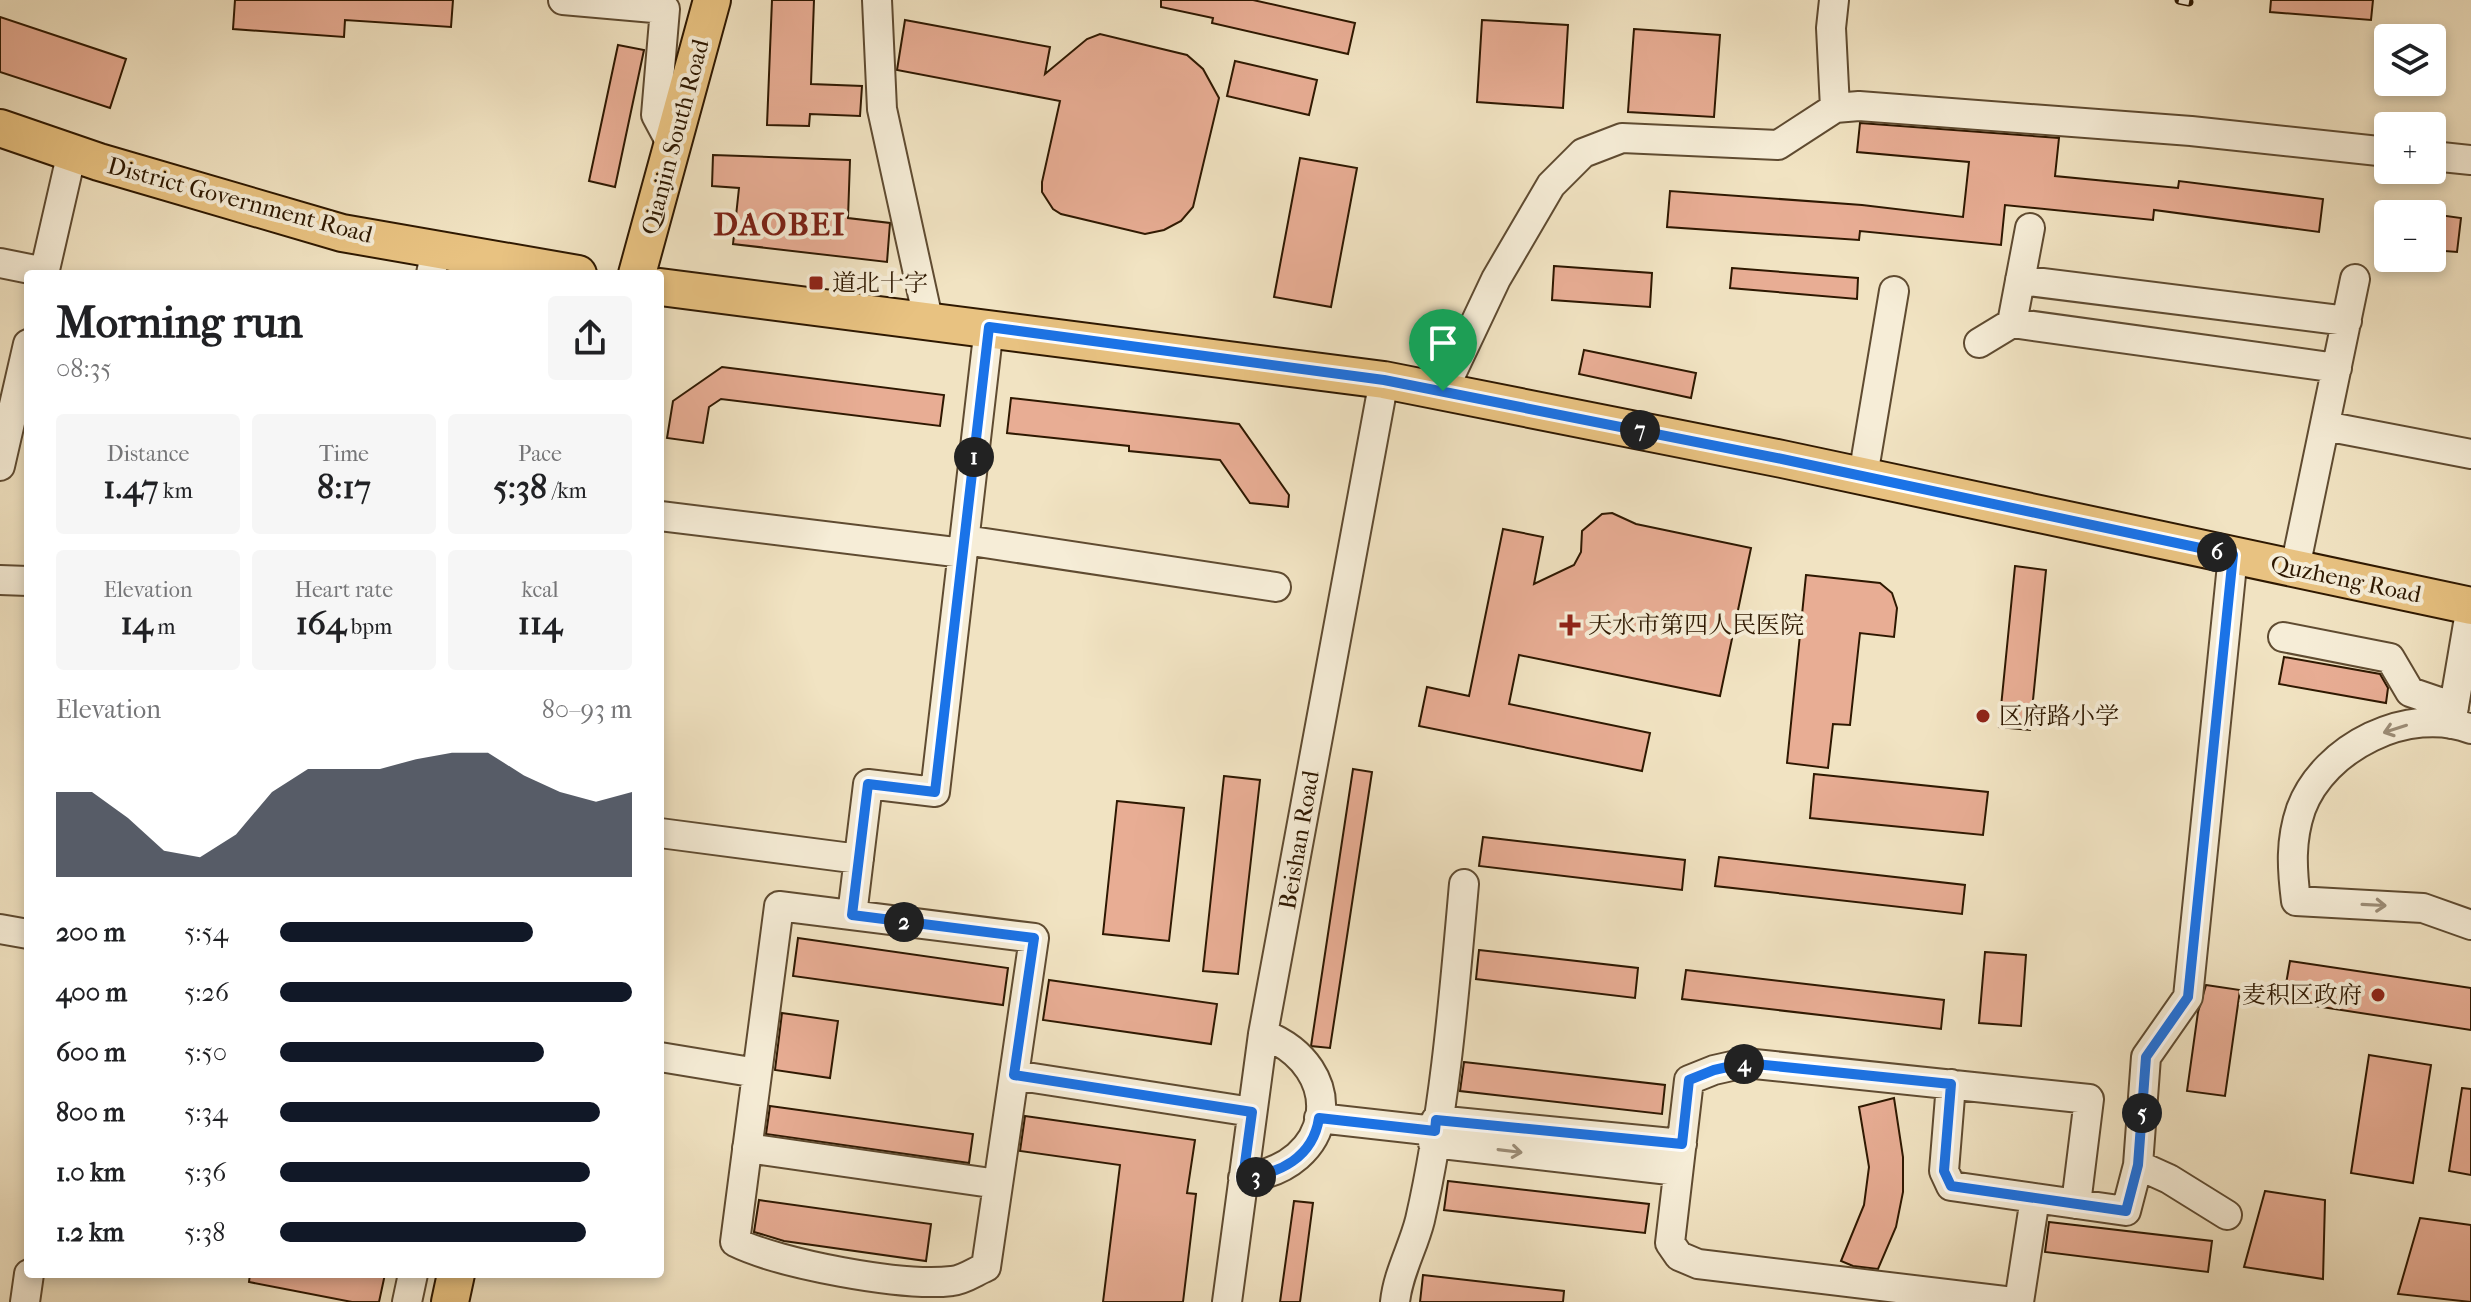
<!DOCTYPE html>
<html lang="en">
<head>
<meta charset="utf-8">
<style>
  :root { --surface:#fff; --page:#f6f6f6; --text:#202124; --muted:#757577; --accent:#111827 }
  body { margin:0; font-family:"IM FELL French Canon","Noto Serif SC",serif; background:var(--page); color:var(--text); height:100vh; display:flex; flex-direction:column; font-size:30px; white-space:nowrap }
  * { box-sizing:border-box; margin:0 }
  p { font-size:26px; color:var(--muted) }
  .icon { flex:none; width:44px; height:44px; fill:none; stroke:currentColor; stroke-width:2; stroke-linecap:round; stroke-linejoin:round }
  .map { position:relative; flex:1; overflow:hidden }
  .side { position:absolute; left:24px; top:270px; width:640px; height:1008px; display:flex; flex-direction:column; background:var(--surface); border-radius:8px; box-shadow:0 4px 12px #0003 }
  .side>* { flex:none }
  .controls { position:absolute; left:2374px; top:24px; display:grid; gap:16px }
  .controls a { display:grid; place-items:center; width:72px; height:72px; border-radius:8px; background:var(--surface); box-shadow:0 4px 12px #0003; font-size:40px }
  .pin { position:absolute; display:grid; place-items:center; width:68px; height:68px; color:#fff; margin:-82px -34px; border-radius:50% 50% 50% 0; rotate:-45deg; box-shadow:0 0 8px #0007 }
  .pin .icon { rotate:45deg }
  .km { position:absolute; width:40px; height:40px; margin:-20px; border-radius:50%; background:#222; color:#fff; font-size:22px; line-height:40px; text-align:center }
  .round { display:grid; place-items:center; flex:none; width:84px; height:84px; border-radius:8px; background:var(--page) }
  .overview { display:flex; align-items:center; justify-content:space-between; height:136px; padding:0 32px }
  h1 { font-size:44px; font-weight:700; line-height:60px }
  .metrics { display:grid; grid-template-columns:repeat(3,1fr); gap:12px; height:136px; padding:8px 32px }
  .metrics div { display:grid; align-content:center; border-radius:8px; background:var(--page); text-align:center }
  .metrics b { font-size:34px; font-weight:700 }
  .metrics small { font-size:22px; font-weight:400 }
  .metrics p { font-size:22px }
  .chart { height:224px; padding:16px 32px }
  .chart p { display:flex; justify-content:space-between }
  .chart svg { width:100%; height:144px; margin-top:8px; fill:var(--accent); opacity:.7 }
  ul { padding:0 32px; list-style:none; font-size:26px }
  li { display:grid; grid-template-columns:128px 96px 1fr; align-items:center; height:60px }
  li i { height:20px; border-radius:10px; background:var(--accent) }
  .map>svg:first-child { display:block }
</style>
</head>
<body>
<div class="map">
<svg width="2471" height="1302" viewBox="0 0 2471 1302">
  <rect width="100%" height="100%" fill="#f1e3c2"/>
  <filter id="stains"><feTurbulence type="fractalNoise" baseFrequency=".0025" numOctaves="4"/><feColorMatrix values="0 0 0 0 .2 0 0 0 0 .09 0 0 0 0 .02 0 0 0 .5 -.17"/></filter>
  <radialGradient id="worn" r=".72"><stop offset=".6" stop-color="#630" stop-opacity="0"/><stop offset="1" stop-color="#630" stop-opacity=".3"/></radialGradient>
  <path fill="#e8ad94" stroke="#2e1801" stroke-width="2" d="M235,0H453L451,27L345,20L344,37L233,29Z
    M772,0H814L811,84L862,86L860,116L810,114L809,126L767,125Z
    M1161,0H1253L1355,23L1348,54L1212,23L1213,18L1161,7Z
    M2271,0H2373L2371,20L2270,12Z
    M0,17L126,59L110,108L0,72Z
    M905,20L1050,47L1045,74L1087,39L1100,34L1187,55L1203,69L1219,98L1193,207L1181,221L1164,230L1145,234L1061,214L1053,209L1042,192V182L1060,101L897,70Z
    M1482,20L1568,25L1563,108L1477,102Z
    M1634,29L1720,35L1714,117L1628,112Z
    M618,45L644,50L615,187L589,181Z
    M1235,61L1317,80L1309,115L1227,96Z
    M1860,123L2059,138L2055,176L2178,188L2179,181L2323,199L2319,232L2154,210L2153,220L2005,205L2001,245L1860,231L1859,240L1667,227L1670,191L1862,205L1963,217L1969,162L1857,152Z
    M713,155L850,160L848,218L890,223L887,262L733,244L739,188L712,186Z
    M1300,158L1357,168L1331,307L1274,297Z
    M2432,214L2461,218L2457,252L2432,250Z
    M1554,266L1652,273L1650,307L1552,300Z
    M1732,268L1858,278L1857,299L1730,288Z
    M1584,350L1696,373L1691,398L1579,374Z
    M722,367L944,395L940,426L721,399L709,407L703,443L667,438L673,401Z
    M1011,398L1239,424L1289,495L1288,507L1250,503L1220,460L1129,451V446L1007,433Z
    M1612,513L1636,524L1751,548L1720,696L1519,655L1509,704L1650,733L1642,771L1419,726L1427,687L1469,696L1503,529L1543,537L1534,584L1574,565L1581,552L1582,531L1602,514Z
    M2015,566L2046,570L2030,730L1999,727Z
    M1806,575L1880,583L1892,593L1897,608L1894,637L1860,633L1850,725L1833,724L1828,768L1787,763Z
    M2284,657L2380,674L2388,688L2386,703L2279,684Z
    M1353,769L1372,772L1330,1048L1311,1046Z
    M1814,774L1988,792L1983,835L1810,818Z
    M1224,776L1260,780L1238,974L1203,971Z
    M1117,801L1184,808L1169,941L1103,934Z
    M1483,837L1685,860L1682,890L1479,866Z
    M1719,857L1965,885L1962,914L1715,886Z
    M798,938L1008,968L1003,1005L793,976Z
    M1479,950L1638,968L1635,998L1476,979Z
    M1985,952L2026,955L2021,1026L1979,1023Z
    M2290,961L2471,988V1030L2283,1001Z
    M1686,970L1944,1000L1941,1029L1682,999Z
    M1049,980L1217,1004L1211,1044L1043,1020Z
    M2206,985L2240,990L2225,1096L2187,1091L2198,1012Z
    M782,1013L838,1021L830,1078L775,1070Z
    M2369,1055L2431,1065L2413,1183L2351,1173Z
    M1464,1062L1665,1085L1662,1114L1460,1091Z
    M2462,1088L2471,1089V1175L2449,1171Z
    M1894,1098L1903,1157V1192L1896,1227L1878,1269L1853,1266L1841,1261L1864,1205L1869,1167L1859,1107Z
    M770,1106L973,1134L969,1163L766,1134Z
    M1025,1116L1195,1140L1187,1193L1196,1194L1183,1302H1103L1120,1165L1020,1151Z
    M1448,1181L1649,1204L1645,1233L1444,1210Z
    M2265,1191L2325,1200L2323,1279L2244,1267Z
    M759,1200L931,1224L926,1261L784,1241L761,1234L754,1232Z
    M1294,1201L1313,1203L1300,1302H1280Z
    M2420,1218L2471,1225V1302L2398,1294Z
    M2049,1222L2212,1241L2208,1272L2045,1252Z
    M250,1274H385L379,1302H352L249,1282Z
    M1423,1275L1564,1291L1563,1302H1420Z"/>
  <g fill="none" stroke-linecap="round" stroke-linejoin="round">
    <g stroke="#5f4b31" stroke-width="32">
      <path id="minor" d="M563,0L665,9L656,115L672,145
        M877,0L882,109L928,319
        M1835,108L1859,106L2191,131L2388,152
        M2432,156L2471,160
        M0,263L45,272
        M44,274L72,152
        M431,274L436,249
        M2020,280L2347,321
        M2012,323L2030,228
        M1979,343L2012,323L2337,368
        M1443,391L1496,279L1551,185L1583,153L1622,138L1778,145L1835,108L1831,28L1834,0
        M2325,426L2471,454
        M0,466L28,344
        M1863,476L1894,291
        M660,516L963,553
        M965,540L1276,587
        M2295,568L2355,279
        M0,580L28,581
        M2283,637L2390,658L2410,692L2454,707
        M2451,724L2471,606
        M2471,729C2409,705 2324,747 2301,809C2290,841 2292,869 2296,901L2423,908L2471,925
        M660,833L859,859
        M779,906L1034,938L986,1267C976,1271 964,1280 952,1281C902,1287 780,1264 735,1242Z
        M852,915L868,784L935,792L989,327
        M0,929L28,934
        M660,1057L757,1073
        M1014,1075L1252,1112
        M1951,1084L1944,1171L1951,1186L2126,1211L2138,1165
        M1319,1118L1435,1131
        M1436,1120L1682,1144
        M1433,1143L1678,1171
        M747,1148L998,1184
        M1243,1178C1336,1168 1350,1068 1263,1034
        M2227,1215L2169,1179L2138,1165L2146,1057L2188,997L2233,555
        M25,1302L29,1274
        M407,1302L413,1274
        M1227,1302L1263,1034L1384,380
        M1395,1302C1398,1273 1413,1248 1420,1220C1445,1110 1454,996 1464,884
        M2013,1302L1698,1264L1679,1256L1670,1243L1689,1080L1714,1070L1745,1063L2089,1099L2076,1204
        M2019,1302L2035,1198"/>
    </g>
    <g stroke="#2e1801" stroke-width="40">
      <path id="major" d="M0,128L99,162L342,233L578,274
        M637,274L712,0
        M660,287L1384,380L1782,459L2471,606
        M450,1302L456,1274"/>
    </g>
    <use href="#minor" stroke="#f6edd7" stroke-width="28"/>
    <use href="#major" stroke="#e8c281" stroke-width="36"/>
    <g stroke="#2e1801" stroke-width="9">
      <path id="rail" d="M2179,0L2189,2"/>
    </g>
    <use href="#rail" stroke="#f6edd7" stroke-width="6" stroke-dasharray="18" stroke-linecap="butt"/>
  </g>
  <defs><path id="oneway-shaft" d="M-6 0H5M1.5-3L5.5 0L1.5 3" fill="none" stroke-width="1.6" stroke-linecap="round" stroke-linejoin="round" transform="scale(2)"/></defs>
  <g stroke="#9c8d77">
    <use href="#oneway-shaft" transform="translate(2395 729) rotate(162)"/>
    <use href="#oneway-shaft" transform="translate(2374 905) rotate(3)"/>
    <use href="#oneway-shaft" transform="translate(1510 1151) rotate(7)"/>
  </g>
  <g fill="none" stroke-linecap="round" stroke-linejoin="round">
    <g stroke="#fff" stroke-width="16">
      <path id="route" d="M989,327L1384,380L1782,459L2233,555L2188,997L2146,1057L2138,1165L2126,1211L1951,1186L1944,1171L1951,1084L1745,1063L1714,1070L1689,1080L1682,1144L1436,1120L1435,1131L1319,1118C1313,1158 1279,1174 1243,1178L1252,1112L1014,1075L1034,938L852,915L868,784L935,792Z"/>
    </g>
    <use href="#route" stroke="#1a73e8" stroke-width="10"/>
  </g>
  <g fill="#8f2418" stroke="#f6edd7" stroke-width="3">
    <rect x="808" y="275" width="16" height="16" rx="4"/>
    <path d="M1566 613h8v8h8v8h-8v8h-8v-8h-8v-8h8z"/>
    <circle cx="1983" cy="716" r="8"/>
    <circle cx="2378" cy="995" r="8"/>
  </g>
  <g text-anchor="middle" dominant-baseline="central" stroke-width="8" stroke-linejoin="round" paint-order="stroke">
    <g font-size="24" fill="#2e1801" stroke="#f6edd7">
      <text transform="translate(675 137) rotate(-75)">Qianjin South Road</text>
      <text transform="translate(240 200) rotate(15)">District Government Road</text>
      <text transform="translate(2346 579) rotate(12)">Quzheng Road</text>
      <text transform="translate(1299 840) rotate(-80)">Beishan Road</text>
    </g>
    <g font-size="24" fill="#2e1801" stroke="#f6edd7" text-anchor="start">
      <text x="832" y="283">道北十字</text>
      <text x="1588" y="625">天水市第四人民医院</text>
      <text x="1999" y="716">区府路小学</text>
      <text x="2362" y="995" text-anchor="end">麦积区政府</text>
    </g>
    <g font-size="32" font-weight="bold" letter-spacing="2" fill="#7a1f14" stroke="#f6edd7">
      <text x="780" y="224">DAOBEI</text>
    </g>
  </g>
  <rect width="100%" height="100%" filter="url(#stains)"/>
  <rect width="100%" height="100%" fill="url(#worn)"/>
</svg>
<div class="controls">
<a><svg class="icon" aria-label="layers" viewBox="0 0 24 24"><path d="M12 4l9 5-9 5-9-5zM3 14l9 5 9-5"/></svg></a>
<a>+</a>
<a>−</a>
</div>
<div class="pin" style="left:1443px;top:391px;background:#1e9e55"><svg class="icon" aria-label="arrive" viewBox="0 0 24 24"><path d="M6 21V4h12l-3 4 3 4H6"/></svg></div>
<b class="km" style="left:974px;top:457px">1</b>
<b class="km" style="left:904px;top:922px">2</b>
<b class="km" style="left:1256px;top:1177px">3</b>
<b class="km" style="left:1744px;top:1064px">4</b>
<b class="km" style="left:2142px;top:1113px">5</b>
<b class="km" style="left:2217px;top:552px">6</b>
<b class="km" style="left:1640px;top:430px">7</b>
<section class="side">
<div class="overview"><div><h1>Morning run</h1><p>08:35</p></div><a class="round"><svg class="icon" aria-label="share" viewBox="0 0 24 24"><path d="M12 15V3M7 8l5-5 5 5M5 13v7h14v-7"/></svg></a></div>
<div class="metrics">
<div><p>Distance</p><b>1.47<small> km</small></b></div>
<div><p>Time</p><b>8:17</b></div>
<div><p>Pace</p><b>5:38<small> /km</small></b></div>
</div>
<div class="metrics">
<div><p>Elevation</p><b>14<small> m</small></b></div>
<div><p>Heart rate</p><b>164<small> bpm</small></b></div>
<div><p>kcal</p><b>114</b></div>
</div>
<div class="chart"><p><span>Elevation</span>80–93 m</p>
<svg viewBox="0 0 160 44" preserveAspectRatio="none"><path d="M0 44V18L10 18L20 26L30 36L40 38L50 31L60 18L70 11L80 11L90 11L100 8L110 6L120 6L130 13L140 18L150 21L160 18V44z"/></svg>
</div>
<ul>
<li><b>200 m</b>5:54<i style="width:72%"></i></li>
<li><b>400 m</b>5:26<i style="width:100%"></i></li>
<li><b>600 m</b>5:50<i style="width:75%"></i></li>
<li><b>800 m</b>5:34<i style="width:91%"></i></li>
<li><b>1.0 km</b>5:36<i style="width:88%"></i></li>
<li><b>1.2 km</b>5:38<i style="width:87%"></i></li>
</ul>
</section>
</div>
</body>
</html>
